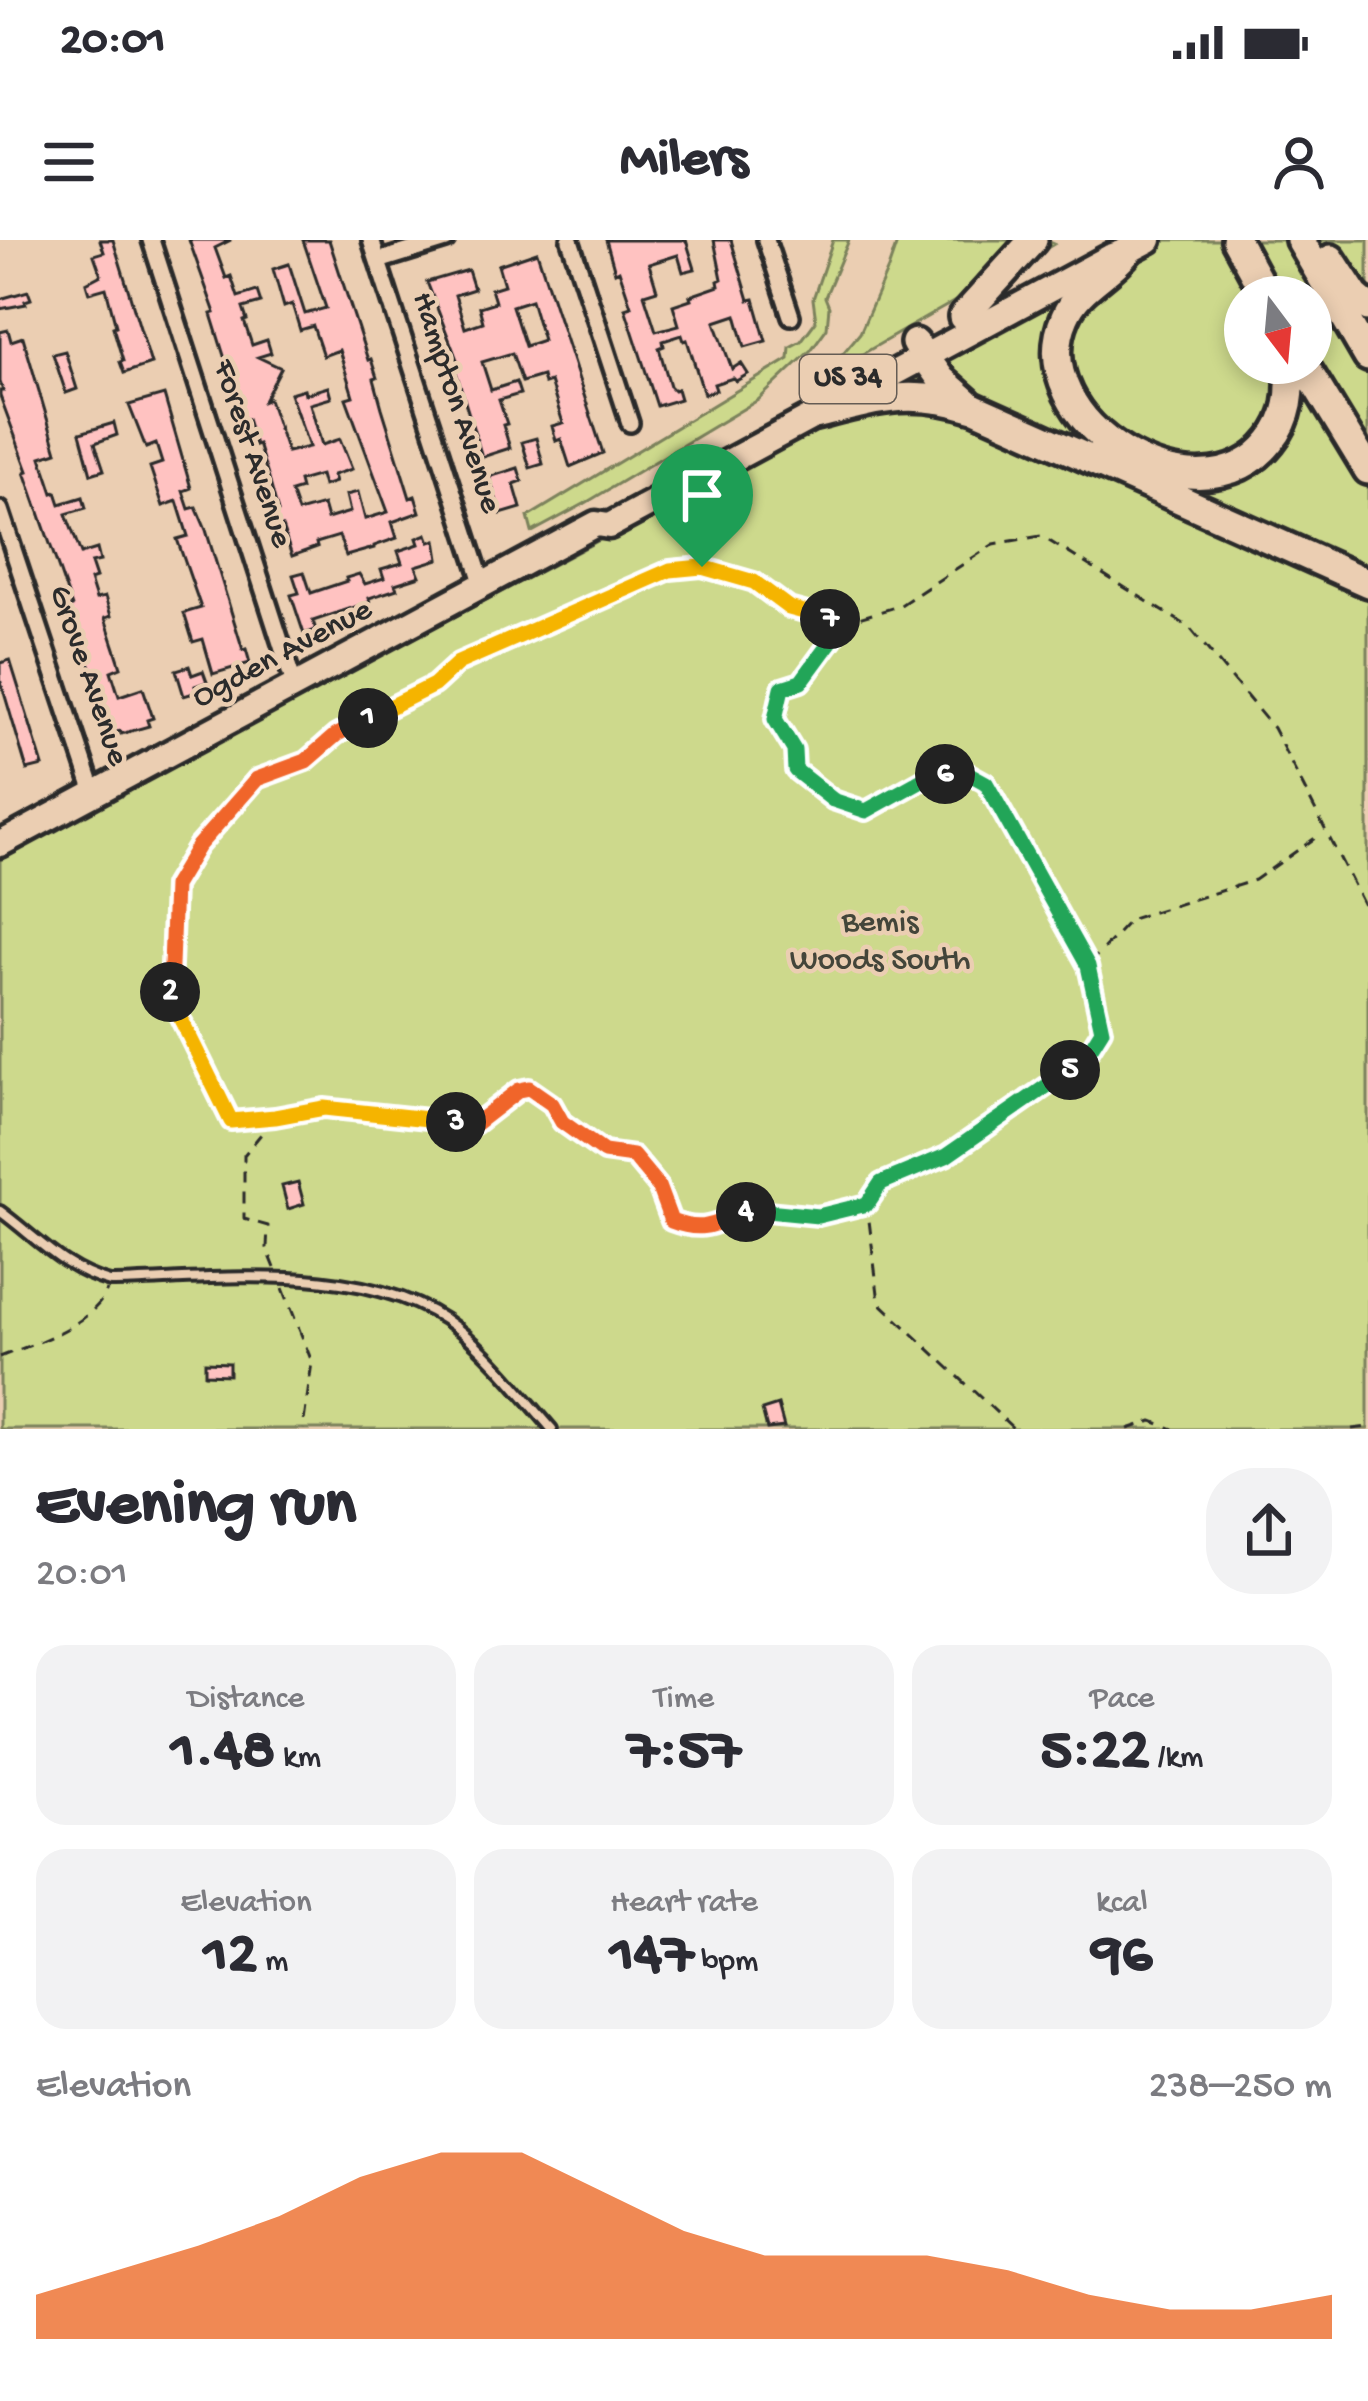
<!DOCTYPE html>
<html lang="en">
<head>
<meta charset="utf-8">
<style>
  :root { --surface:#fff; --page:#f2f2f3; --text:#2b2b33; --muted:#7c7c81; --accent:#ea580c }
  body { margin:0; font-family:"Gochi Hand",sans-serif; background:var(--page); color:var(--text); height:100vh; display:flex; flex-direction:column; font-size:45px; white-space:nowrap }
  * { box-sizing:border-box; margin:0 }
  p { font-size:39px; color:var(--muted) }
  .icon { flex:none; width:66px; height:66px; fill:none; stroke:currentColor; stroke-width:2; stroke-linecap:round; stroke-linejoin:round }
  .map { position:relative; height:1189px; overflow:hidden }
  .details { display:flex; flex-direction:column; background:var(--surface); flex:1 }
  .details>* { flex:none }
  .needle { width:78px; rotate:164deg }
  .tools { position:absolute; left:1224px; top:36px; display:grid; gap:24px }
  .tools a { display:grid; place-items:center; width:108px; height:108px; border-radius:50%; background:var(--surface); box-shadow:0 6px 18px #0003; font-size:60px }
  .pin { position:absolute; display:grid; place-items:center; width:102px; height:102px; color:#fff; margin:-123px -51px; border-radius:50% 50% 50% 0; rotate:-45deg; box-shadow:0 0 12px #0007 }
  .pin .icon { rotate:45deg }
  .km { position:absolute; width:60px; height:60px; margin:-30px; border-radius:50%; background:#222; color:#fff; font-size:33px; line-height:60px; text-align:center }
  .round { display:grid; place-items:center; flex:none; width:126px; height:126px; border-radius:48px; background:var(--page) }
  .head { display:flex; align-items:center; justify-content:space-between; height:204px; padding:0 36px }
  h1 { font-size:66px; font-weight:800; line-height:90px }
  .figures { display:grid; grid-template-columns:repeat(3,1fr); gap:18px; height:204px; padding:12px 36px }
  .figures div { display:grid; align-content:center; border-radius:30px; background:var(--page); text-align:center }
  .figures b { font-size:60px; font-weight:800 }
  .figures small { font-size:33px; font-weight:400 }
  .figures p { font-size:33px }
  .chart { height:336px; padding:24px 36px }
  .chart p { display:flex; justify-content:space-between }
  .chart svg { width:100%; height:216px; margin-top:12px; fill:var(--accent); opacity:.7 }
  .status { display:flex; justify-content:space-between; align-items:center; height:84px; padding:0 60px; background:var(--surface); direction:ltr }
  .status svg { height:33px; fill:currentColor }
  header { display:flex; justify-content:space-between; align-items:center; height:156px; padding:0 36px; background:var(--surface); font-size:54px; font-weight:800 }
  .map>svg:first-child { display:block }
</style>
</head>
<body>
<div class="status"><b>20:01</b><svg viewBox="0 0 49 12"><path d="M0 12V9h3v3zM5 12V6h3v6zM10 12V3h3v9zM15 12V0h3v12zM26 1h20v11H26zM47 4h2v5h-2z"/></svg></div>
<header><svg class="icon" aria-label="menu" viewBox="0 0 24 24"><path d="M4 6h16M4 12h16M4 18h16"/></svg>Milers<svg class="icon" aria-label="person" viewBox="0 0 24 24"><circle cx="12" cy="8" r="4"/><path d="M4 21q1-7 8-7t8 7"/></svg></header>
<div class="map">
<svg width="1368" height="1189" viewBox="0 0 1368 1189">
  <rect width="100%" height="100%" fill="#ebceb2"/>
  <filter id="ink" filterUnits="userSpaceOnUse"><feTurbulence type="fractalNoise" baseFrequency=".00833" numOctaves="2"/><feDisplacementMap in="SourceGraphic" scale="24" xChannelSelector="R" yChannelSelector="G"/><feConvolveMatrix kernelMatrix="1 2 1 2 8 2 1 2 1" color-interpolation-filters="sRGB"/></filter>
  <g filter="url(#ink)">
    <path fill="#cdd98c" stroke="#7c825c" stroke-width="3" fill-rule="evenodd" d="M833,0H849L825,57L829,67L827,88L811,110L758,160L584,264L532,292L528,277L789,119L790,107L801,101L816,81L813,59Z
      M898,0H1045L1054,4C977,50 898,92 822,138L860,93L888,29Z
      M1167,0H1368V1189H0V617ZM1245,57H1311V123H1245Z"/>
    <path fill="#ffc2c1" stroke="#2b2b2b" stroke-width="3" fill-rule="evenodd" d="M100,0H113L151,124L124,133L120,122L123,121L113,87L116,86L106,48L89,53L86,43L101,35L94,15L104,12Z
      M189,0H231L215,8L226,38L231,36L238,57L257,51L261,63L243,68L247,80L244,81L252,105L267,100L271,113L258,117L281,128L264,161L269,159L287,212L309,207L290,153L304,149L305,154L328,147L331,158L310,164L322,205L340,199L352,229L333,235L335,242L323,246L320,235L299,241L301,249L291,252L298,272L323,265L327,279L350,272L346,255L358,252L365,279L388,272L346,158L353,156L339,110L323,116L313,86L300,90L292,64L284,67L273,29L289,24L305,74L326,68L303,0H329L368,120L371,119L377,138L374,139L382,168L410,258L415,256L420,272L392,282L397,298L374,306V308L346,316L339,296L316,303L317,307L292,316L282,287L276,289L272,274L278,272L269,239L258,204L255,205L247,179L244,180L211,74L215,73Z
      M606,0H686L695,29L683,32L678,15L649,24L657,50L644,54L656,91L679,85L673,65L691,59L690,56L719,46L718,41L722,39L714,0H731L749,60L754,59L766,101L745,107L736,75L715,82L732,129L741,123L748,134L736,141L733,138L714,144L716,150L704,154L687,100L684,101L682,95L663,101L664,106L659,108L670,146L674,150L677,149L680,159L657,166L625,68L631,66L619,30L615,32Z
      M537,12L603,213L570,227L561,199L556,201L552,186L563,183L550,142L544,144L542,136L522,142L512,113L482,122L491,150L516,142L520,154L499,160L507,184L503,185L510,208L482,217L454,126L459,125L427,42L468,30L474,49L455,55L465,88L483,82L479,67L495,62L491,49L504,45L498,25ZM531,60L543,100L525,106L512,66Z
      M28,51L31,59L25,61L26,64L0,69V59Z
      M8,90L11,101L23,97L57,212L41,217L53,253L56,252L60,264L83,257L86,268L66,274L81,314L97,309L100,321L91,323L96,338L90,340L96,359L105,357L111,376L105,378L121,427L111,431L119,456L143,448L153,478L147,480L149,486L121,494L120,491L111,493L99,448L72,380L69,368L72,367L25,232L28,231L0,156V151H3L0,142V92Z
      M65,111L77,149L66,153L53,114Z
      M164,155L191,248L183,251L189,269L196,267L206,290L243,410L246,409L250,423L213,434L203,399L193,402L184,373L201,368L177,299L188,296L177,261L163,266L150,227L162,223L156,204L146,208L129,165Z
      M114,183L117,195L95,203L104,230L91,234L80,193Z
      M536,198L543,224L530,228L522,202Z
      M518,228L522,241L514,244L521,268L501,274L489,237Z
      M427,294L430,302L436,300L439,319L416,326L420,336L395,344L397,349L369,358L370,362L313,381L316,390L304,394L291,355L299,353L293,335L304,332L311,353L347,341L346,338L359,334L365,344L384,338L381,329L402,323L398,311L419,304L417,298Z
      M10,420L43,526L27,530L0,439V423Z
      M189,426L192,435L203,431L207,442L195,446L197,452L184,456L176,430Z
      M298,942L304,964L288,969L282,946Z
      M205,1122L229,1123V1135L205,1134Z
      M778,1165L784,1187L767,1189L762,1170Z"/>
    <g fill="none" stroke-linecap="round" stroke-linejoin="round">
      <g stroke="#2b2b2b" stroke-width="16">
        <path id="lane" d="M0,971C37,998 64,1030 110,1042C215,1040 371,1018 458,1089C493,1117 522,1155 552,1189"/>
      </g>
      <g stroke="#2b2b2b" stroke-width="24">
        <path id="street" d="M151,0L295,447
          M371,0L483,345
          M570,0L630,183
          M766,0L791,76
          M378,21L446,0
          M0,270L94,553"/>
      </g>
      <g stroke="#2b2b2b" stroke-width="33">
        <path id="primary" d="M0,604L596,284L609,286L1110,17L1128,11L1149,0"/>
      </g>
      <g stroke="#2b2b2b" stroke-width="36">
        <path id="highway" d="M1236,0L1267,57
          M1300,0L1368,117
          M1128,11C1108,36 1078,46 1065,77C1019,182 1200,291 1271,201C1290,178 1292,152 1289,123
          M1331,19L1355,56L1368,67
          M963,77L1033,0
          M915,103L941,139L967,162
          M1303,123L1368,230
          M815,175C878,159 911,148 975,168L1368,343"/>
      </g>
      <path stroke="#2b2b2b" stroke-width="3" stroke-dasharray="12 9" stroke-linecap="butt" d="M844,384L801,442L782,448L775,479L794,510L795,530L833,560L866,571L931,535L966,532L986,543L1088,726L1102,790L1081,822L945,916L881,943L867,964L879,1062L1014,1189
        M1089,724L1131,679L1255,640L1321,594
        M277,877L324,868L475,884L519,850L529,848L552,864L562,882L605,912L633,916L658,946L671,981C715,998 716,974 753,971C775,969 798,979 820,976C836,974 852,968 867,964
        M275,1028L267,1008L268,986L244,979V915L275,877L231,881L170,757L174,646L198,606L257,539L306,521L336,495L434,445L458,423L670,330L702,327L755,342L789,368L845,382L899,366L994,304L1041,296L1189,387L1273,488L1368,673
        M283,1048L312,1122L303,1189
        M0,1117C35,1103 92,1086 107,1050
        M1128,1189L1152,1181L1173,1189
        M1352,1189L1368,1187"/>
      <use href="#lane" stroke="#ebceb2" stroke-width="8"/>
      <use href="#street" stroke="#ebceb2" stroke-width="15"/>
      <use href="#primary" stroke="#ebceb2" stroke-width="24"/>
      <use href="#highway" stroke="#ebceb2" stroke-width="27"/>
    </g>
  </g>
  <g fill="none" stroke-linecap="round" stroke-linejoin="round" filter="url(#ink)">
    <g stroke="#fff" stroke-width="24">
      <path id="split-1" d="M368,478L434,445L458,423L670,330L702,327"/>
    </g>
    <g stroke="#fff" stroke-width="24">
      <path id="split-2" d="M170,752L174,646L198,606L257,539L306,521L336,495L368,478"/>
    </g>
    <g stroke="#fff" stroke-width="24">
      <path id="split-3" d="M170,752V757L231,881L275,877L324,868L456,882"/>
    </g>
    <g stroke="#fff" stroke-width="24">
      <path id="split-4" d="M456,882L475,884L519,850L529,848L552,864L562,882L604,912L633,916L658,946L671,981C705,994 715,983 746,972"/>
    </g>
    <g stroke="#fff" stroke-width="24">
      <path id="split-5" d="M746,972L757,970L818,976L867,964L881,943L946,916L1070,830"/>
    </g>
    <g stroke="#fff" stroke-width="24">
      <path id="split-6" d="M945,534L966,532L986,543L1088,726L1102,790L1082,822L1070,830"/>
    </g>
    <g stroke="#fff" stroke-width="24">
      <path id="split-7" d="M830,379L845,382L801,442L782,448L775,479L794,510L795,530L833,560L866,571L931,535L945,534"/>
    </g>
    <g stroke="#fff" stroke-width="24">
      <path id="split-8" d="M702,327L754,342L789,368L830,379"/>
    </g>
    <use href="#split-1" stroke="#f5b400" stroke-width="15"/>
    <use href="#split-2" stroke="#f0652b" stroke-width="15"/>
    <use href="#split-3" stroke="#f5b400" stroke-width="15"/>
    <use href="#split-4" stroke="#f0652b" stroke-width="15"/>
    <use href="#split-5" stroke="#22a559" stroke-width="15"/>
    <use href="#split-6" stroke="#22a559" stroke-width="15"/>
    <use href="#split-7" stroke="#22a559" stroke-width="15"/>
    <use href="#split-8" stroke="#f5b400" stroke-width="15"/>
  </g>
  <g text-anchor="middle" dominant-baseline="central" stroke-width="9" stroke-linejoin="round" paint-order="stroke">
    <rect fill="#ebceb2" stroke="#655c54" stroke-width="3" x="800" y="115" width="96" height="48" rx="9"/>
    <g font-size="30" font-weight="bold" fill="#2b2b2b">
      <text x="848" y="139">US 34</text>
    </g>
    <g font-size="33" fill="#2b2b2b" stroke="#ebceb2">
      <text transform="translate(455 163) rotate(72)">Hampton Avenue</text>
      <text transform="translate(251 214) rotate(72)">Forest Avenue</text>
      <text transform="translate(283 415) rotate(-28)">Ogden Avenue</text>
      <text transform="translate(87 436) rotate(71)">Grove Avenue</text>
    </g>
    <g font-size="33" fill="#43453a" stroke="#ebceb2">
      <text x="880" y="684">Bemis<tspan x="880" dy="38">Woods South</tspan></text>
    </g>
  </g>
</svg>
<div class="tools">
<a><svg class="needle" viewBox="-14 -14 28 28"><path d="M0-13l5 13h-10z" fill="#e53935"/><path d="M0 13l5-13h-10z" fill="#7c7c81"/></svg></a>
</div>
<div class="pin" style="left:702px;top:327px;background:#1e9e55"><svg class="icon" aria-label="arrive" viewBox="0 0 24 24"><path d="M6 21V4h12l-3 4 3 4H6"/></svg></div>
<b class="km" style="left:368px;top:478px">1</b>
<b class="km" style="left:170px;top:752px">2</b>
<b class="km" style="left:456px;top:882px">3</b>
<b class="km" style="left:746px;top:972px">4</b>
<b class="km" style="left:1070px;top:830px">5</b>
<b class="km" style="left:945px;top:534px">6</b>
<b class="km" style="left:830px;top:379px">7</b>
</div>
<section class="details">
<div class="head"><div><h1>Evening run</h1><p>20:01</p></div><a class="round"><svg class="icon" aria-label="share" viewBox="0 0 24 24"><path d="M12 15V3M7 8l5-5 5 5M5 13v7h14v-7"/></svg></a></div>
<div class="figures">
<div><p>Distance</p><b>1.48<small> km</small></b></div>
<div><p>Time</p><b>7:57</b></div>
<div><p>Pace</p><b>5:22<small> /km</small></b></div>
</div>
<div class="figures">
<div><p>Elevation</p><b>12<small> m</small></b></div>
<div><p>Heart rate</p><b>147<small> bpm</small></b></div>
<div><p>kcal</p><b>96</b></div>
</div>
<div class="chart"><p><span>Elevation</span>238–250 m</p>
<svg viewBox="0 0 160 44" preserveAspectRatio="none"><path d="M0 44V35L10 30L20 25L30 19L40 11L50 6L60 6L70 14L80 22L90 27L100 27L110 27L120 30L130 35L140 38L150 38L160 35V44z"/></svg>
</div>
</section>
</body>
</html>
